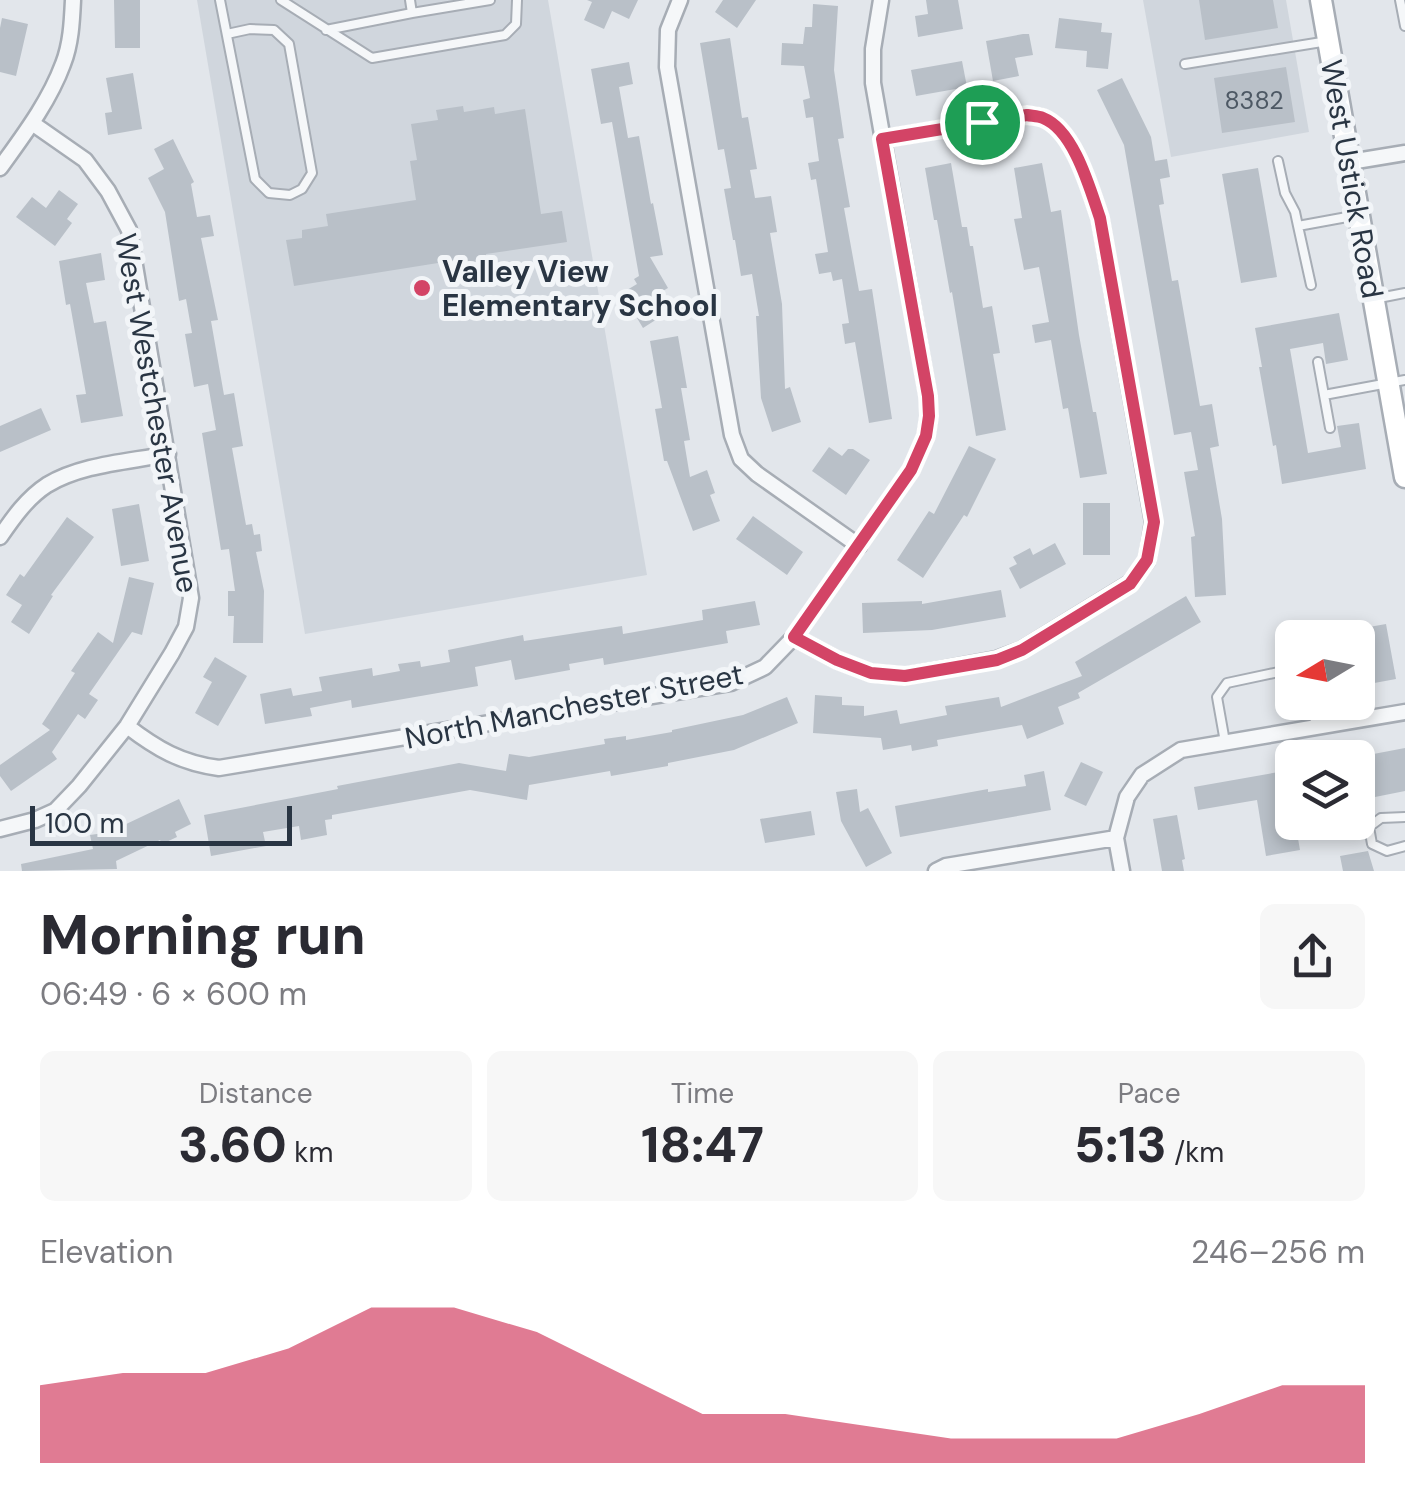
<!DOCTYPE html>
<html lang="en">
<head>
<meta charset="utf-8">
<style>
  :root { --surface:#fff; --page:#f7f7f7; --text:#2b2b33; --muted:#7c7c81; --accent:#d34466 }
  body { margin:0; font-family:"DM Sans",sans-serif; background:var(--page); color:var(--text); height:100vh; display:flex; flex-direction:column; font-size:38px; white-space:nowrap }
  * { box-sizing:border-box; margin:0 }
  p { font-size:32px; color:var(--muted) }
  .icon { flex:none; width:55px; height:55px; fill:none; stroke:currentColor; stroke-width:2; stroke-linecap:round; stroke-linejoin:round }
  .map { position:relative; height:871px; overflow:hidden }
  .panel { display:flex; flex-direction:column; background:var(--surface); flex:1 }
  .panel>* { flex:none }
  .needle { width:65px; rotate:260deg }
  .controls { position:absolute; left:1275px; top:620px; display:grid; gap:20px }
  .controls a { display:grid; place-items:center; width:100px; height:100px; border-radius:15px; background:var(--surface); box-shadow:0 5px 15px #0003; font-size:50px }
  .scale { position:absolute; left:30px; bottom:25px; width:262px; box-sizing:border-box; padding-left:10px; border:5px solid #293543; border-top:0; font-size:28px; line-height:35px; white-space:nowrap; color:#293543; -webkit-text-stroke:8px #f2f5f8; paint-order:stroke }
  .pin { position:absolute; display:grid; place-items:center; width:85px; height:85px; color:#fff; margin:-42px; border:5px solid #fff; border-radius:50%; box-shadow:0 2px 10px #0007 }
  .round { display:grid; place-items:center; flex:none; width:105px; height:105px; border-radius:15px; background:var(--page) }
  .overview { display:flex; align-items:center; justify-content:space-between; height:170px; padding:0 40px }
  h1 { font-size:55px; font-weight:800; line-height:75px }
  .metrics { display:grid; grid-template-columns:repeat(3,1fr); gap:15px; height:170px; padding:10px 40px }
  .metrics div { display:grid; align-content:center; border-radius:15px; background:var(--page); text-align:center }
  .metrics b { font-size:50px; font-weight:800 }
  .metrics small { font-size:28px; font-weight:400 }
  .metrics p { font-size:28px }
  .chart { height:280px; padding:20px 40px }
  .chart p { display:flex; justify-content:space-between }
  .chart svg { width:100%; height:180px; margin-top:10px; fill:var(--accent); opacity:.7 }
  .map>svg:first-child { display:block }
</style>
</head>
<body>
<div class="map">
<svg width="1405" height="871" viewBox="0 0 1405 871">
  <rect width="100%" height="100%" fill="#e2e6eb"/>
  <path fill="#d0d6dd" d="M197,0H548L647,575L305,634Z
    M1143,0H1286L1309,132L1171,157Z"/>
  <path fill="#b9c0c8" d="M114,0H140V48H115Z
    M587,0H638L629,19L612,11L604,29L584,20L592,2Z
    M723,0H756L737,28L715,12Z
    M926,0H958L963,29L918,37L915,16L928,14Z
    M1199,0H1273L1278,28L1205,40Z
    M813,4L838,6L834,70L844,138L838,139L850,207L844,208L859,291L872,289L892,419L869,423L855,342L845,344L842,324L849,323L842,279L833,281L831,272L819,274L815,254L828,252L816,179L811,180L808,163L819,161L813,117L806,118L803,100L810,98L804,66L781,65L782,43L803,44L805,27H812Z
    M2,18L28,24L16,76L0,72V28Z
    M1059,18L1102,23L1101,32L1112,33L1108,69L1086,67L1087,51L1055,48Z
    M1023,34H1029L1033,55L1015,58L1019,76L993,81L986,41Z
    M730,38L742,118L748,117L757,169L750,170L755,198L771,196L777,232L770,233L782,304L785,389L790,387L801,422L772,432L761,398L756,316H759L752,274L741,276L735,240H733L724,189L731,188L724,149L718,150L700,43Z
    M962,61L967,87L916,96L911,70Z
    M629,62L633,84L619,87L628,138L639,136L651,204L653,203L663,255L650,257L668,288L654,296L665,314L643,328L622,293L637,284L634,279L639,276L612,122L601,124L591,69Z
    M1286,67L1295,122L1222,133L1214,78Z
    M133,73L142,129L108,135L105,113L112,112L106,78Z
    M1122,78L1151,137L1155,161L1167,159L1170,177L1160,179L1164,204L1159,205L1172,281L1178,280L1200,406L1212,404L1219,446L1210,448L1222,519L1226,595L1195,597L1191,537L1195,536L1184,472L1198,470L1191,432L1174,435L1124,145L1097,90Z
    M463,106L464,112L494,107L495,114L525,109L541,214L562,211L567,242L486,254L487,263L465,267L463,259L294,286L286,240L302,238V230L328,226L326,214L416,200L410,161L417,160L411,124L438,120L436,110Z
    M173,139L194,182L191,184L197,217L210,215L214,236L201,238L218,320L211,321L224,395L234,393L243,446L232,448L246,525L252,524L254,535L260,534L262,551L256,552L264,591L263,643H233L234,616H228V591H235L229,549L221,550L202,433L216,430L208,384L194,387L185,334L192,333L186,299L179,301L165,212L148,178L164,169L154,149Z
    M951,163L962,227H967L970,246H973L983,308L992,306L1000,353L993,354L1006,430L976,436L952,292L950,293L937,220H934L925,168Z
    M1042,163L1051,212L1061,210L1079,335L1093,412H1096L1107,474L1080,478L1068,408L1063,409L1051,340L1035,343L1032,325L1049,322L1039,267L1024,270L1014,219L1022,218L1014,168Z
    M1258,168L1277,277L1241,283L1222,174Z
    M59,190L78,204L67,219L72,223L55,246L16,217L32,197L46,208Z
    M101,253L105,280L86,283L94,323L106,321L123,416L81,423L76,395L86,394L70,304L66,305L59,261Z
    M1339,313L1348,360L1326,364L1323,343L1290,349L1308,453L1341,447L1337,426L1359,423L1366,469L1282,484L1276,445L1273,446L1259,367H1262L1255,328Z
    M678,336L687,388H681L690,440L684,441L690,477L707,470L715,493L710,495L720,521L693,531L667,461H664L655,409L662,408L650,341Z
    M41,408L51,430L0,452V426Z
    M969,446L996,459L967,517L964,515L923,578L897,560L929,511L934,514Z
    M829,447L842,456L848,449H853L870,460L846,495L812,471Z
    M1083,503H1110V555H1083Z
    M139,504L149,561L121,566L112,509Z
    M753,516L803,552L787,575L736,539Z
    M67,517L94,537L51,595L53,596L29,634L11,622L22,605L6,595L20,574L24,577Z
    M1055,543L1066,564L1020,589L1009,568L1017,564L1013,557L1030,548L1033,555Z
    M129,577L154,583L142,635L132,632L89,694L98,700L85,719L78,714L52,752L57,759L11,791L0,776V765L50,730L42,724L75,673L71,671L98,632L113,643Z
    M1001,590L1006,617L932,630L863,633L862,603L922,601V604Z
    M1186,596L1201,622L1078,693L1080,698L1058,707L1064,724L1027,739L1022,725L937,740L938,746L912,751L911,745L883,750L881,738L813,733L815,695L842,697V705L864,706V716L897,710L900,724L947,715L945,706L999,697L1001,707L1082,676L1075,662Z
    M755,601L760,625L726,631L728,643L604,665L603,658L569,664L570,670L515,680L511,660L475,667L478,686L352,708L351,700L310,708L312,716L265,724L260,694L291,688L293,696L322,691L319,677L372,668L373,676L400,671L398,664L420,661L421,667L450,662L448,650L523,635L524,641L622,626L623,634L703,620L702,610Z
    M1386,624L1396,679L1358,686V629Z
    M215,657L247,676L218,726L195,713L212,682L203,677Z
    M787,697L798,723L734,750L668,763V766L611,776L610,771L529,785L527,800L470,790L332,815V819L325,820L327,835L301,840L299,826L263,832L266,846L211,856L204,815L338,789L337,786L459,763L506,771L509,754L529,757L605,744L604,739L626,736V740L672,732V730L743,715Z
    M1405,748V791L1370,798L1363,756Z
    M1081,762L1103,772L1086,806L1064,796Z
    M1290,770L1292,827H1296L1300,850L1266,856L1257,800L1198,810L1194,787Z
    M1044,771L1051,810L900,837L895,806L988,789V792L1026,786L1024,775Z
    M857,789L860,812L868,808L892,853L866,867L841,821L836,792Z
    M179,799L191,824L175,832L177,837L162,844L160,840L116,861L117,869L22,871L21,864L93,849L90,835L124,830L122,826Z
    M811,811L815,835L765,843L760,819Z
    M1177,815L1185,859L1182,860L1184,871H1162L1153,819Z
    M1368,851L1374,871H1343L1340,856Z"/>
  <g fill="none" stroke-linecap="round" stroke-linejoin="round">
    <g stroke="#a7adb5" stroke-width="12">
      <path id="lane" d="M220,0L255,179L269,193L290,195L302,189L312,173L289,44L274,30L250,29L227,34
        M281,0L372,58L505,35L516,24L517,0
        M1400,0L1405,26
        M412,13L490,0
        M326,30L412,13L410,0
        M1185,64L1328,41
        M1278,161L1285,193L1295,212L1298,226L1358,215
        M1298,226L1311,285
        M1374,299L1405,293
        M1318,362L1330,428
        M1324,395L1405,380
        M1311,702L1316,726
        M1225,742L1217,697L1227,683L1288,670L1292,672
        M1405,817L1381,818L1369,827L1372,844L1387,851L1405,846"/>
    </g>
    <g stroke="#a7adb5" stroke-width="19">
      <path id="street" d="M680,0L668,30L667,67L732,435L741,459L757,474L859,546
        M1350,162L1405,153
        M0,168C23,136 49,102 63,64C71,44 72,21 73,0
        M0,537C13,518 27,498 47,485C82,464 128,462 168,454
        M794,637L911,470L926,436L929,416L928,396L873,83V49L881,0
        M127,726C157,749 181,763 219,768L731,683L765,667L794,637L837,660L871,673L905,676L997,659L1021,650L1130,583L1147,561L1153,522L1100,218C1090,189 1074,130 1043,118C1038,116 1032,116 1027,115L882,139
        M0,829L35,820L55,811L79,786L127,726L172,653L186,627L191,598L129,230L108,191L85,160L32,123
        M1116,838L1122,871
        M936,871L946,866L1116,838L1127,797L1142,775L1181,750L1405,712"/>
    </g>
    <g stroke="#a7adb5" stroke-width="25">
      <path id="secondary" d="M1321,0L1405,477"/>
    </g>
    <use href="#lane" stroke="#f5f7f9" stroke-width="8"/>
    <use href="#street" stroke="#f5f7f9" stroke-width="14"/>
    <use href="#secondary" stroke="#fff" stroke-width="20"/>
  </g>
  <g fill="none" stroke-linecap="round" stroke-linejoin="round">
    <g stroke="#fff" stroke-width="20">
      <path id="route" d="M1027,115C1032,116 1038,116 1043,118C1074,130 1090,189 1100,218L1154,522L1147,560L1130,584L1022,650L997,660L905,676L871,673L837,660L794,637L911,470L926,436L929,416L928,396L882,139Z"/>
    </g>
    <use href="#route" stroke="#d34466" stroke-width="12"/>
  </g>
  <circle fill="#d34466" stroke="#f2f5f8" stroke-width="4" cx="422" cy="288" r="10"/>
  <g text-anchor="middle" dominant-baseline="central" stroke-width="10" stroke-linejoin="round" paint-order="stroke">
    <g font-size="25" fill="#4d5864">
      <text x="1254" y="100">8382</text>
    </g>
    <g font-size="30" fill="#293543" stroke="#f2f5f8">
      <text transform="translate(1352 179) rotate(80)">West Ustick Road</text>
      <text transform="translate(157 413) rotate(80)">West Westchester Avenue</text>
      <text transform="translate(574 706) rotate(-11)">North Manchester Street</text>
    </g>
    <g font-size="30" font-weight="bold" fill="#293543" stroke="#f2f5f8" text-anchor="start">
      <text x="442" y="271">Valley View<tspan x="442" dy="34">Elementary School</tspan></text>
    </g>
  </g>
</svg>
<div class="controls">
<a><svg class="needle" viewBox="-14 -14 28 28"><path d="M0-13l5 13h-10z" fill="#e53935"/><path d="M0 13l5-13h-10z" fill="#7c7c81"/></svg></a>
<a><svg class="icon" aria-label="layers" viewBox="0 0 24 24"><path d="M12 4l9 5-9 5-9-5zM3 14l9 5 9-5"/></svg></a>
</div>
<div class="scale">100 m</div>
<div class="pin" style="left:982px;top:122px;background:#1e9e55"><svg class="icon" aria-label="arrive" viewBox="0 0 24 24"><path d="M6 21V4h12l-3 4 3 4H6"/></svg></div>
</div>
<section class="panel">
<div class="overview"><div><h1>Morning run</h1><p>06:49 · 6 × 600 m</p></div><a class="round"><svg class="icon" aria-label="share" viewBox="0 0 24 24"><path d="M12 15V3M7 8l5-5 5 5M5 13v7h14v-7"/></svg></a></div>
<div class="metrics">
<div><p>Distance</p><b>3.60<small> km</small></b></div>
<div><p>Time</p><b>18:47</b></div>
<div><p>Pace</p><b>5:13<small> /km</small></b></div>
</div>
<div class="chart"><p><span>Elevation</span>246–256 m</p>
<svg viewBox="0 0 160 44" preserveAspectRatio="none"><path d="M0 44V25L10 22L20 22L30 16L40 6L50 6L60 12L70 22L80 32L90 32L100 35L110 38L120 38L130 38L140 32L150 25L160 25V44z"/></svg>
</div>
</section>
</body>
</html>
